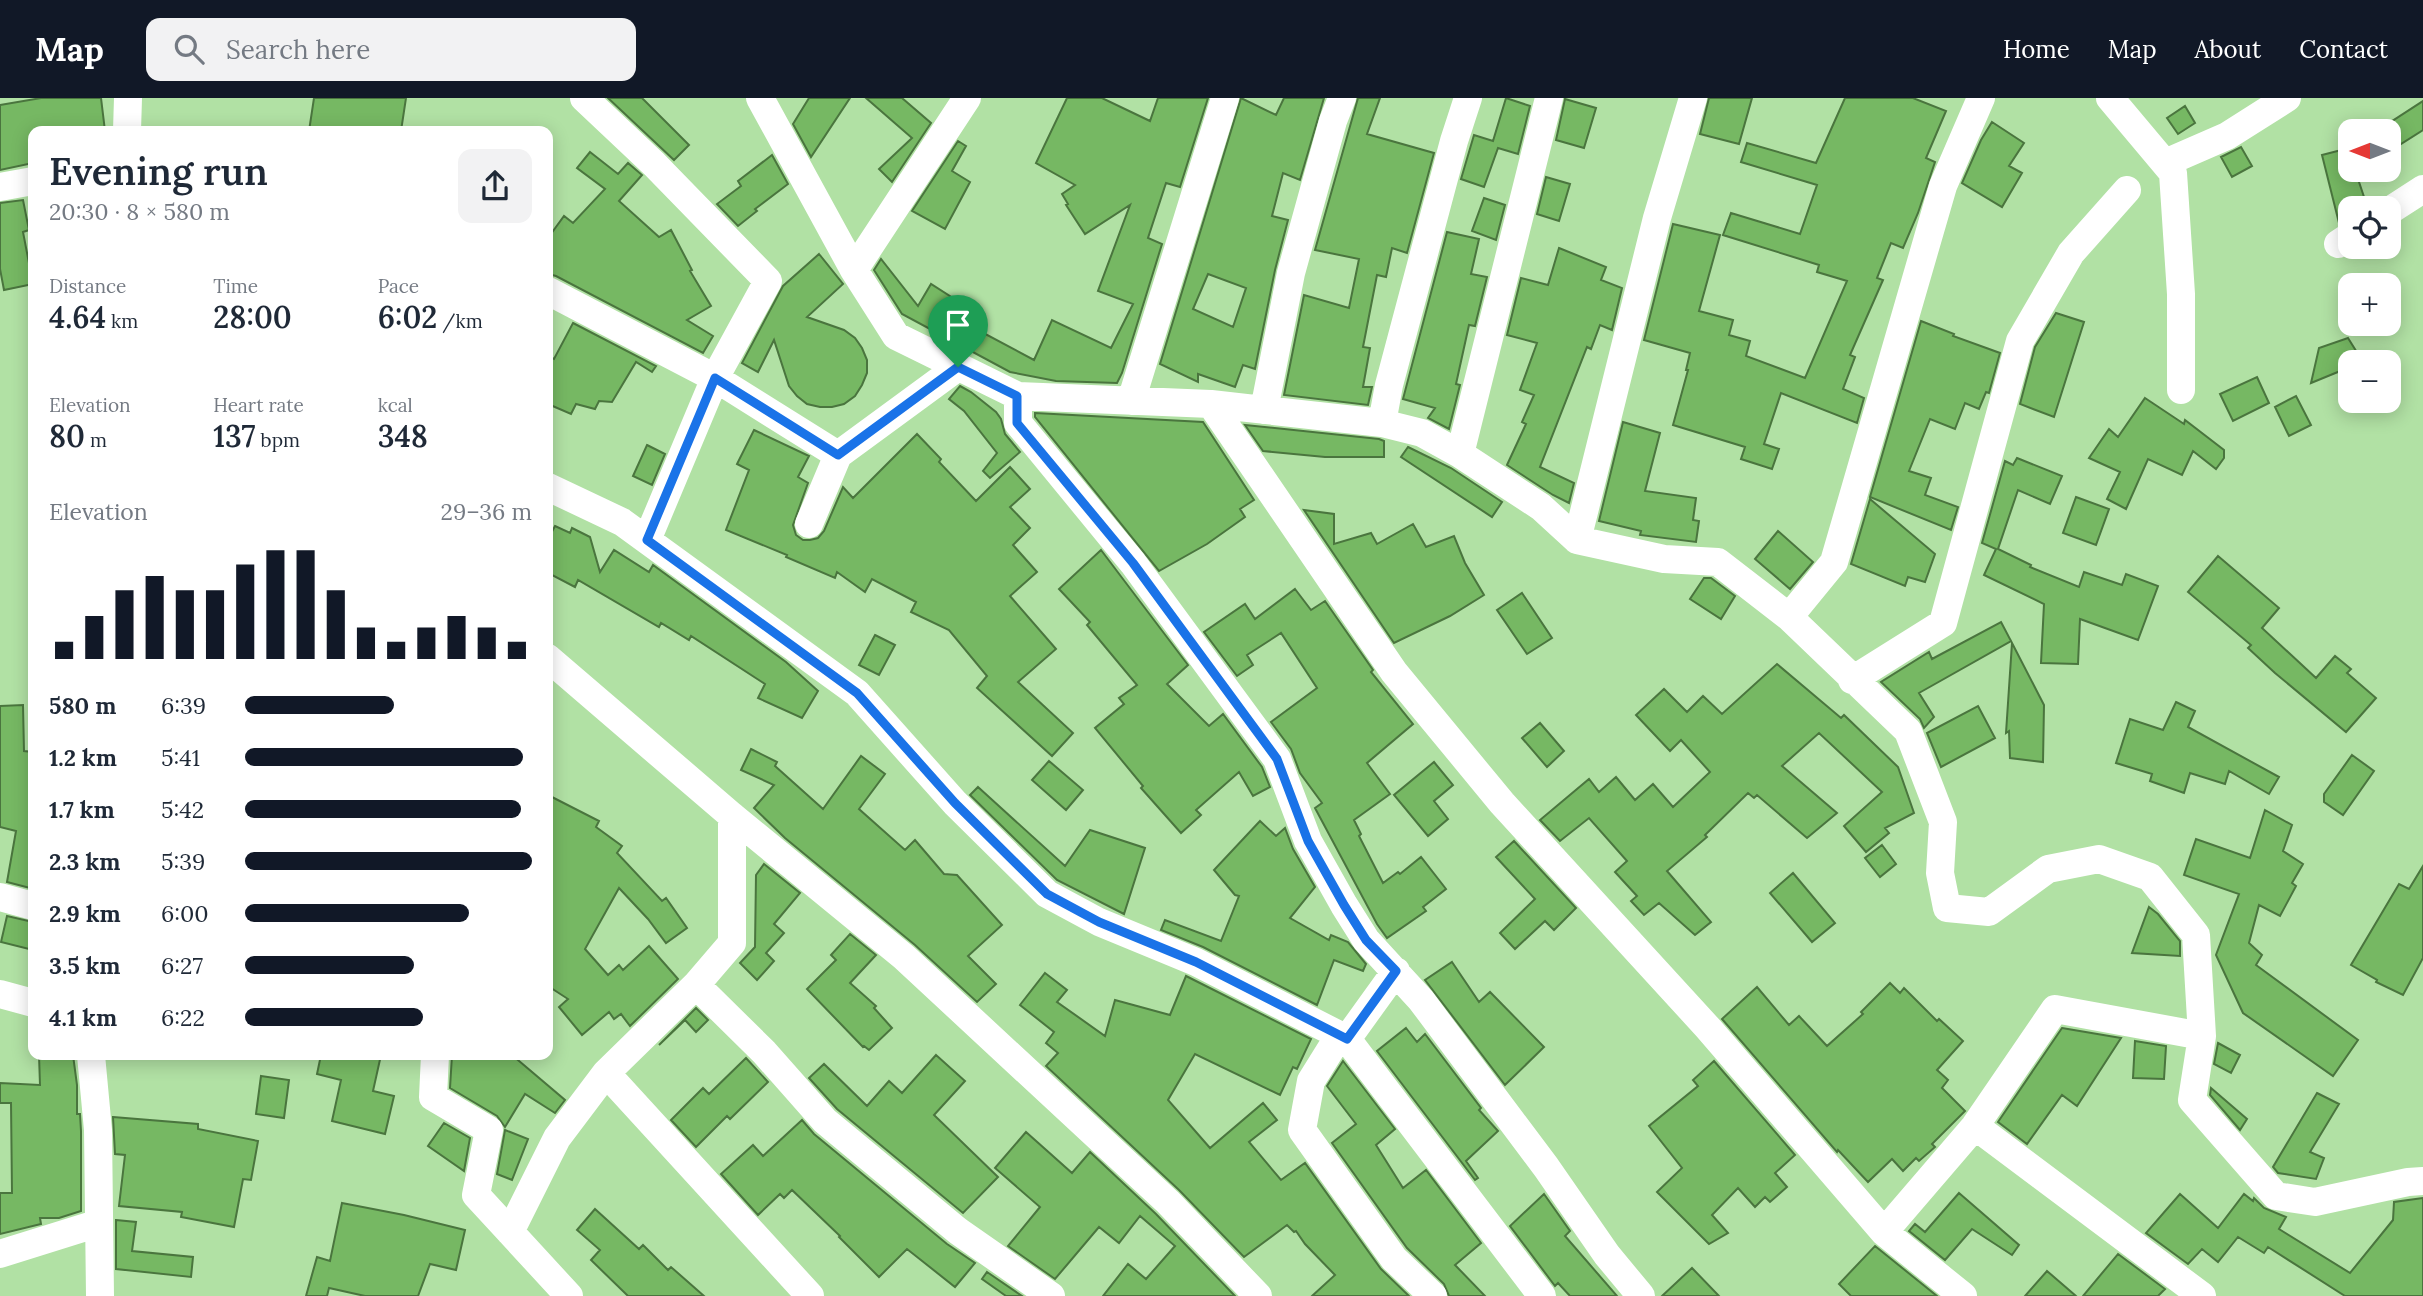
<!DOCTYPE html>
<html lang="en">
<head>
<meta charset="utf-8">
<style>
  :root { --surface:#fff; --page:#f2f2f3; --text:#1f2937; --muted:#747a83; --accent:#111827 }
  body { margin:0; font-family:Lora,serif; background:var(--page); color:var(--text); height:100vh; display:flex; flex-direction:column; font-size:26px; white-space:nowrap }
  * { box-sizing:border-box; margin:0 }
  p { font-size:23px; color:var(--muted) }
  .icon { flex:none; width:38px; height:38px; fill:none; stroke:currentColor; stroke-width:2; stroke-linecap:round; stroke-linejoin:round }
  .map { position:relative; flex:1; overflow:hidden }
  .drawer { position:absolute; left:28px; top:28px; width:525px; height:934px; display:flex; flex-direction:column; background:var(--surface); border-radius:14px; box-shadow:0 4px 18px #0003 }
  .drawer>* { flex:none }
  .needle { width:46px; rotate:270deg }
  .buttons { position:absolute; left:2338px; top:21px; display:grid; gap:14px }
  .buttons a { display:grid; place-items:center; width:63px; height:63px; border-radius:14px; background:var(--surface); box-shadow:0 4px 18px #0003; font-size:35px }
  .pin { position:absolute; display:grid; place-items:center; width:60px; height:60px; color:#fff; margin:-72px -30px; border-radius:50% 50% 50% 0; rotate:-45deg; box-shadow:0 0 7px #0007 }
  .pin .icon { rotate:45deg }
  .round { display:grid; place-items:center; flex:none; width:74px; height:74px; border-radius:14px; background:var(--page) }
  .head { display:flex; align-items:center; justify-content:space-between; height:119px; padding:0 21px }
  h1 { font-size:38px; font-weight:600; line-height:52px }
  .figures { display:grid; grid-template-columns:repeat(3,1fr); gap:10px; height:119px; padding:7px 21px }
  .figures div { display:grid; align-content:center }
  .figures b { font-size:30px; font-weight:600 }
  .figures small { font-size:19px; font-weight:400 }
  .figures p { font-size:19px }
  .chart { height:196px; padding:14px 21px }
  .chart p { display:flex; justify-content:space-between }
  .chart svg { width:100%; height:126px; margin-top:7px; stroke:var(--accent); stroke-width:6 }
  ul { padding:0 21px; list-style:none; font-size:23px }
  li { display:grid; grid-template-columns:112px 84px 1fr; align-items:center; height:52px }
  li i { height:18px; border-radius:9px; background:var(--accent) }
  header { display:flex; align-items:center; gap:42px; box-sizing:border-box; height:98px; padding:0 35px; background:var(--accent); color:#fff }
  header strong { font-size:33px }
  nav { display:flex; gap:38px; margin-inline-start:auto; font-size:24px }
  .search { width:490px; height:63px; background:var(--page); display:flex; align-items:center; gap:18px; box-sizing:border-box; padding:0 24px; border-radius:14px; color:var(--muted); font-size:26px }
  .map>svg:first-child { display:block }
</style>
</head>
<body>
<header>
<strong>Map</strong>
<div class="search"><svg class="icon" aria-label="search" viewBox="0 0 24 24"><circle cx="10" cy="10" r="6"/><path d="M15 15l6 6"/></svg>Search here</div>
<nav><a>Home</a><a>Map</a><a>About</a><a>Contact</a></nav>
</header>
<div class="map">
<svg width="2423" height="1198" viewBox="0 0 2423 1198">
  <rect width="100%" height="100%" fill="#b1e1a4"/>
  <path fill="#76b863" stroke="#4a753e" stroke-width="2" fill-rule="evenodd" d="M41,0H101L105,33H33V65L0,72V7Z
    M314,0H406L401,33H309Z
    M608,0H642L689,47L674,62Z
    M809,0H850L811,59L793,26Z
    M866,0H902L931,25L892,84L879,71L912,40Z
    M1067,0H1102L1150,23L1158,0H1208L1180,89L1166,85L1148,140L1162,146L1122,275L1117,285L1056,283L1010,274L902,216L874,172L881,161L918,208L931,186L967,209L959,222L1034,262L1052,222L1111,250L1133,206L1098,193L1130,107L1085,136L1066,107L1068,106L1062,96L1075,87L1036,65Z
    M1241,0L1276,17L1284,0H1324L1300,82L1283,75L1272,118L1288,122L1275,172L1255,271L1243,267L1235,289L1198,276V284L1160,266ZM1208,176L1246,190L1233,229L1193,211Z
    M1358,0H1380L1367,36L1434,55L1407,155L1392,150L1386,179L1377,177L1363,249L1370,250L1363,289H1372L1368,307L1284,297L1304,197L1349,210L1359,161L1315,152Z
    M1506,0L1530,8L1518,56L1498,50L1484,89L1461,81L1474,37L1493,43Z
    M1709,0H1752L1739,46L1700,36Z
    M1845,0H1913L1946,13L1926,60L1935,64L1918,115L1903,150L1891,145L1877,180L1883,182L1850,257L1855,259L1843,291L1864,300L1857,325L1781,295L1764,346L1779,351L1772,371L1741,361L1745,349L1673,327L1688,272H1686L1690,255L1644,242L1673,126L1720,137L1699,213L1733,222L1729,237L1750,243L1746,258L1805,280L1847,183L1817,174L1819,167L1723,137L1731,115L1800,136L1817,87L1741,64L1747,45L1816,65Z
    M1565,1L1596,10L1584,50L1556,42Z
    M2423,3V32L2393,51L2389,44V33H2382L2380,31Z
    M2185,8L2195,25L2178,36L2167,20Z
    M1992,24L2024,45L2009,68L2022,75L2002,109L1962,85L1981,42Z
    M958,43L966,48L952,73L970,84L945,131L912,113Z
    M2241,49L2252,68L2232,79L2221,59Z
    M2349,50L2350,72H2355L2367,108L2350,110V118L2339,125L2322,57Z
    M590,54L618,76L628,65L642,77L619,103L659,139L671,132L692,172L690,173L711,208L687,222L713,238L703,255L556,178L548,176V140L564,118L573,125L605,91L577,70Z
    M772,57L788,86L755,111L757,113L738,128L717,106L741,88L738,83Z
    M1546,79L1570,86L1559,123L1537,116Z
    M1484,100L1505,107L1496,142L1472,133Z
    M23,102L29,132L23,134L33,186L4,192L0,171V105Z
    M1447,134L1479,141L1471,176L1487,179L1475,228L1469,227L1456,286L1460,287L1449,331L1428,320L1435,310L1403,301Z
    M1559,150L1606,169L1601,182L1622,190L1612,232L1600,227L1591,251L1587,249L1540,369L1574,385L1569,405L1553,397L1507,367L1526,326L1522,324L1534,297L1520,292L1537,245L1507,237L1521,180L1548,187Z
    M819,156L843,186L807,219L844,232L855,240L862,250L867,262V275L862,287L855,298L844,306L832,309H820L807,306L797,298L789,288L774,242L758,274L742,265L783,188Z
    M2056,215L2084,224L2054,319L2020,306L2035,249Z
    M1921,223L1954,236L1953,238L2000,255L1989,295L1986,294L1979,311L1965,305L1955,331L1930,321L1909,373L1931,380L1925,397L1958,409L1951,432L1870,399Z
    M573,225L656,268L652,274L636,264L612,304L599,303L595,311L576,306L571,316L548,306V258L554,261Z
    M2348,240L2363,264H2350V269L2311,285L2319,250Z
    M2257,279L2269,305L2233,323L2220,296Z
    M960,288L971,294L996,314L1001,321L1005,336L1020,354L990,380L983,373L997,355L964,313L949,301Z
    M2296,298L2311,327L2289,338L2275,309Z
    M2145,300L2184,326L2185,322L2224,352V360L2216,371L2193,353L2182,377L2148,361L2126,411L2107,401L2120,374L2089,360L2109,331L2118,339Z
    M1035,315L1203,324L1254,402L1240,411L1245,419L1207,446L1159,473L1035,319Z
    M1623,324L1660,335L1645,393L1696,400L1693,422L1699,423L1696,444L1640,437L1641,433L1599,423Z
    M1245,327L1379,341L1384,343V359H1325L1263,353Z
    M754,332L809,358L798,379L808,385L793,427L796,437L803,442H810L818,440L824,433L843,389L853,400L917,336L941,361L939,364L976,403L1010,369L1030,391L1010,409L1030,430L1013,447L1037,474L1010,498L1056,551L1018,584L1073,635L1052,658L977,590L987,578L949,532L911,514L916,504L872,481L865,494L837,474L835,480L786,459L787,457L726,432L749,372L737,366Z
    M647,347L665,356L652,387L633,378Z
    M1408,349L1451,370L1502,404L1492,419L1401,359Z
    M2017,360L2062,378L2050,406L2018,392L1998,451L2031,467L2030,469L2079,489L2084,474L2122,487L2126,476L2158,488L2138,542L2080,521L2078,566L2041,565L2044,506L1984,477L1996,451L1982,445L2005,363L2013,367Z
    M2076,399L2109,411L2096,447L2063,435Z
    M1870,401L1935,456L1925,484L1908,479L1905,488L1851,466Z
    M1304,412L1334,416V446L1371,435L1377,446L1413,426L1426,449L1454,438L1465,465L1484,497L1450,518L1394,545Z
    M555,428L570,435L572,430L590,439L600,474L614,452L649,474L653,467L786,564L818,593L802,620L758,600L765,586L691,538L689,542L661,525L659,529L578,482L575,489L548,475V441Z
    M1778,433L1813,464L1790,491L1755,461Z
    M1101,452L1188,567L1167,586L1209,628L1223,616L1262,669L1270,689L1253,698L1239,674L1196,712L1201,717L1181,735L1141,690L1143,688L1095,630L1124,606L1119,600L1137,587L1087,527L1090,524L1059,491Z
    M2218,458L2279,510L2262,530L2316,580L2335,558L2351,571L2347,575L2376,600L2346,634L2275,575L2248,550L2251,547L2188,494Z
    M1704,480H1711L1735,498L1721,521L1690,501Z
    M1295,491L1311,512L1325,503L1373,572L1371,574L1413,626L1367,665L1390,696L1354,722L1361,736L1359,738L1383,785L1398,774L1400,776L1421,759L1446,791L1423,809L1426,813L1387,840L1377,826L1315,710L1322,705L1300,675L1291,651L1271,624L1317,590L1281,535L1247,557L1253,567L1237,578L1204,534L1245,506L1255,521Z
    M1522,495L1552,540L1527,556L1497,512Z
    M2001,524L2011,543L1919,595L1934,619L1924,630L1920,621L1881,584L1929,554L1932,561Z
    M875,537L895,547L879,577L859,567Z
    M2012,545L2044,607L2043,664L2010,660L2009,633L2006,635Z
    M1777,566L1841,620L1844,617L1898,669L1914,715L1885,730L1889,735L1866,754L1844,728L1882,694L1819,635L1782,668L1837,715L1807,740L1757,697L1754,700L1748,695L1705,737L1707,739L1667,773L1711,824L1695,837L1659,805L1644,817L1631,803L1637,798L1615,774L1627,763L1589,720L1560,743L1540,722L1589,681L1599,694L1616,679L1635,702L1653,686L1673,709L1710,674L1681,642L1670,653L1636,617L1664,591L1687,614L1703,598L1722,616Z
    M2176,604L2195,613L2188,629L2279,679L2269,696L2229,673L2225,686L2190,675L2184,695L2150,683L2152,676L2116,665L2130,621L2163,632Z
    M23,607L24,653L33,654V775L30,790L7,784L16,733L0,729V608Z
    M1978,608L1995,640L1941,669L1927,635Z
    M1540,625L1564,653L1547,669L1522,640Z
    M751,651L777,664L775,668L823,711L861,658L885,676L859,711L905,752L915,742L944,776L957,777L1002,827L968,858L996,886L977,904L915,847L785,740L754,710L774,687L741,672Z
    M2352,657L2374,673L2343,717L2324,704V696Z
    M1049,663L1083,692L1066,712L1032,682Z
    M1434,664L1453,687L1434,703L1448,721L1428,738L1394,697Z
    M978,689L1065,768L1090,732L1145,750L1124,816L1057,782L970,697Z
    M548,697L599,723L596,729L622,748L617,755L662,803L666,800L687,830L666,845L648,821L619,790L585,851L608,877L619,867L623,872L649,848L678,881L630,928L621,916L614,921L609,914L582,937L559,909L568,901L548,888Z
    M2265,712L2292,727L2283,753L2303,766L2292,785L2296,788L2280,818L2259,807L2249,845L2262,857L2256,867L2358,942L2333,978L2243,915L2216,857L2239,796L2184,777L2196,741L2250,760Z
    M1260,723L1276,738L1285,730L1293,751L1315,789L1290,820L1329,842L1331,837L1348,844L1366,866L1363,873L1334,862L1317,907L1203,849L1161,832L1165,822L1221,843L1239,798L1235,797L1214,772Z
    M1514,743L1576,810L1554,832L1545,823L1515,851L1500,835L1535,801L1496,759Z
    M1882,747L1896,766L1880,779L1865,760Z
    M764,766L800,795L774,826L784,835L766,855L774,863L757,882L740,865L755,849L756,777Z
    M2423,768V860L2403,897L2376,884L2377,882L2351,867L2399,786L2409,791Z
    M1793,775L1835,825L1812,844L1770,795Z
    M2149,809L2158,816L2180,843V858L2132,855Z
    M7,818L33,824V852L1,844Z
    M850,836L876,857L850,885L876,908L874,910L892,930L869,952L864,948L863,949L807,891L836,862L831,857Z
    M1452,864L1479,904L1490,894L1544,949L1505,987L1425,882Z
    M1045,875L1067,892L1057,904L1105,938L1115,902L1170,917L1186,878L1311,941L1297,971L1293,969L1280,997L1195,956L1168,1002L1210,1050L1263,1005L1277,1022L1249,1044L1281,1082L1305,1065L1381,1171L1409,1198H1312L1335,1177L1305,1146L1296,1133L1294,1134L1287,1127L1244,1159L1179,1092L1046,968L1058,955L1046,945L1054,934L1020,907Z
    M1890,885L1900,895L1904,890L1937,923L1939,921L1963,943L1937,972L1948,982L1942,990L1965,1013L1932,1046L1935,1049L1919,1063L1916,1060L1903,1073L1892,1061L1868,1084L1838,1052L1837,1054L1722,921L1757,889L1789,927L1799,918L1827,948L1863,916L1861,914Z
    M696,910L708,922L696,934L685,922L659,947Z
    M1406,930L1417,944L1425,936L1481,1010L1479,1012L1498,1033L1466,1063L1478,1080L1475,1082L1377,953Z
    M2062,930L2121,940L2077,1008L2062,997L2027,1046L1998,1024Z
    M2135,943L2166,948L2164,981L2133,980Z
    M2218,945L2240,957L2231,975L2214,966Z
    M39,957H73L77,987V1016H80L81,1033V1113L59,1120H40L41,1126L0,1136V1095H12L11,1005H0V985L40,987Z
    M321,957H381L373,993L394,998L385,1036L332,1023L341,982L317,976Z
    M452,957H512L565,1002L555,1015L525,996L505,1029L497,1018L450,990Z
    M936,957L965,983L934,1017L998,1079L963,1115L837,1011L809,980L824,966L867,1008L889,983L902,995Z
    M746,960L768,984L730,1021L727,1018L696,1049L671,1022L703,990L709,996Z
    M1343,963L1395,1031L1376,1047L1403,1090L1426,1072L1481,1145L1455,1167L1485,1198H1449L1444,1186L1407,1150L1332,1045L1356,1026L1327,988Z
    M1714,963L1795,1057L1775,1075L1787,1089L1770,1104L1765,1099L1755,1109L1738,1090L1712,1117L1728,1135L1709,1146L1657,1094L1682,1070L1649,1028L1698,988L1693,982Z
    M261,978L289,982L284,1020L256,1016Z
    M2211,990L2247,1021L2240,1032L2210,997Z
    M2317,995L2339,1006L2310,1054L2324,1060L2316,1081L2278,1075L2273,1069Z
    M113,1019L198,1026V1031L258,1043L251,1082L243,1081L234,1129L181,1119L182,1114L119,1108L125,1057L115,1056Z
    M802,1022L814,1036L947,1146L975,1165L955,1189L907,1151L879,1179L839,1139L840,1138L792,1092L784,1100L780,1096L758,1117L721,1076L753,1047L763,1058Z
    M444,1025L470,1040L464,1073L428,1048Z
    M505,1032L528,1041L512,1082L497,1076Z
    M1026,1034L1072,1075L1090,1054L1156,1116L1235,1198H1103L1128,1166L1146,1181L1175,1148L1140,1118L1119,1145L1099,1129L1055,1181L1008,1148L1040,1109L995,1070Z
    M1959,1095L2019,1147L2012,1157L1972,1131L1945,1162L1909,1133L1915,1126L1925,1134Z
    M1544,1096L1570,1133L1565,1138L1617,1198H1570L1558,1185L1555,1188L1510,1128Z
    M2180,1096L2218,1130L2244,1096L2253,1103L2254,1100L2264,1110L2286,1119L2279,1131L2350,1175L2393,1122L2394,1104L2423,1100V1198H2345L2268,1149L2264,1155L2238,1139L2218,1164L2202,1151L2188,1166L2146,1135Z
    M342,1105L404,1117L465,1132L456,1172L430,1166L418,1198H365L329,1190L327,1198H306L317,1159L330,1163Z
    M595,1111L639,1151L643,1147L668,1172L671,1169L704,1198H628L591,1162L600,1152L577,1132Z
    M116,1122L136,1124L132,1153L193,1159L191,1179L116,1171Z
    M1875,1148L1937,1198H1851L1839,1186Z
    M2118,1156L2165,1191L2158,1198H2083Z
    M1692,1170L1719,1198H1662Z
    M2047,1173L2076,1198H2025Z
    M987,1174L1022,1198H1006L982,1181Z"/>
  <g fill="none" stroke-linecap="round" stroke-linejoin="round">
    <path stroke="#fff" stroke-width="28" d="M584,0L654,66L768,183L715,280L647,442
      M760,0L854,172L896,238L1018,298V325L1133,465L1277,661L1308,743L1344,807L1366,842L1421,902L1546,1069L1607,1157L1641,1198
      M2110,0L2173,75L2181,196V292
      M127,33L128,0
      M2165,65L2227,38L2287,0
      M0,89L33,83
      M2389,113L2423,91
      M2338,146L2350,138
      M854,172L967,0
      M548,193L715,280L838,357
      M1018,298L1211,306L1382,325L1422,335L1460,356L1541,409L1577,442L1664,461L1718,464L1789,519L1908,633L1943,724L1940,775L1947,810L1989,814L2048,771L2099,761L2150,779L2196,837L2202,938L2192,1002L2276,1098L2315,1104L2408,1084L2423,1083
      M1131,303L1225,0
      M1211,306L1394,574L1502,705L1708,930L1884,1134L1963,1198
      M1264,312L1291,175L1333,23L1342,0
      M1382,325L1389,287L1454,43L1468,0
      M1460,356L1549,0
      M548,389L622,424L857,595L955,705L1047,796L1099,824L1196,864L1347,941L1542,1198
      M809,426L838,357L958,269
      M1577,442L1657,120L1693,0
      M1789,519L1834,464L1943,88L1981,0
      M548,560L732,718L904,859L1168,1104L1258,1198
      M1852,582L1943,525L2020,243L2071,155L2127,92
      M0,799L33,808
      M696,887L764,954L825,1023L958,1133L1051,1198
      M0,896L33,905
      M1339,938L1311,983L1302,1032L1394,1161L1433,1198
      M1347,941L1396,873
      M91,957L98,1032L100,1198
      M435,957L433,999L489,1032L476,1097L569,1198
      M606,975L810,1198
      M1975,1028L2202,1198
      M510,1134L557,1040L606,975L696,887L732,845V718
      M1884,1134L1975,1028L2055,911L2202,938
      M0,1156L99,1125"/>
  </g>
  <g fill="none" stroke-linecap="round" stroke-linejoin="round">
    <g stroke="#fff" stroke-width="14">
      <path id="route" d="M958,269L1017,298V325L1133,465L1277,661L1308,743L1344,807L1366,842L1396,873L1347,941L1196,864L1099,824L1047,796L955,705L857,595L647,442L715,280L838,357Z"/>
    </g>
    <use href="#route" stroke="#1a73e8" stroke-width="9"/>
  </g>
</svg>
<div class="buttons">
<a><svg class="needle" viewBox="-14 -14 28 28"><path d="M0-13l5 13h-10z" fill="#e53935"/><path d="M0 13l5-13h-10z" fill="#747a83"/></svg></a>
<a><svg class="icon" aria-label="locate" viewBox="0 0 24 24"><circle cx="12" cy="12" r="6"/><path d="M12 2v4M12 18v4M2 12h4M18 12h4"/></svg></a>
<a>+</a>
<a>−</a>
</div>
<div class="pin" style="left:958px;top:269px;background:#1e9e55"><svg class="icon" aria-label="arrive" viewBox="0 0 24 24"><path d="M6 21V4h12l-3 4 3 4H6"/></svg></div>
<section class="drawer">
<div class="head"><div><h1>Evening run</h1><p>20:30 · 8 × 580 m</p></div><a class="round"><svg class="icon" aria-label="share" viewBox="0 0 24 24"><path d="M12 15V3M7 8l5-5 5 5M5 13v7h14v-7"/></svg></a></div>
<div class="figures">
<div><p>Distance</p><b>4.64<small> km</small></b></div>
<div><p>Time</p><b>28:00</b></div>
<div><p>Pace</p><b>6:02<small> /km</small></b></div>
</div>
<div class="figures">
<div><p>Elevation</p><b>80<small> m</small></b></div>
<div><p>Heart rate</p><b>137<small> bpm</small></b></div>
<div><p>kcal</p><b>348</b></div>
</div>
<div class="chart"><p><span>Elevation</span>29–36 m</p>
<svg viewBox="0 0 160 44" preserveAspectRatio="none"><path d="M5 44V38M15 44V29M25 44V20M35 44V15M45 44V20M55 44V20M65 44V11M75 44V6M85 44V6M95 44V20M105 44V33M115 44V38M125 44V33M135 44V29M145 44V33M155 44V38"/></svg>
</div>
<ul>
<li><b>580 m</b>6:39<i style="width:52%"></i></li>
<li><b>1.2 km</b>5:41<i style="width:97%"></i></li>
<li><b>1.7 km</b>5:42<i style="width:96%"></i></li>
<li><b>2.3 km</b>5:39<i style="width:100%"></i></li>
<li><b>2.9 km</b>6:00<i style="width:78%"></i></li>
<li><b>3.5 km</b>6:27<i style="width:59%"></i></li>
<li><b>4.1 km</b>6:22<i style="width:62%"></i></li>
</ul>
</section>
</div>
</body>
</html>
